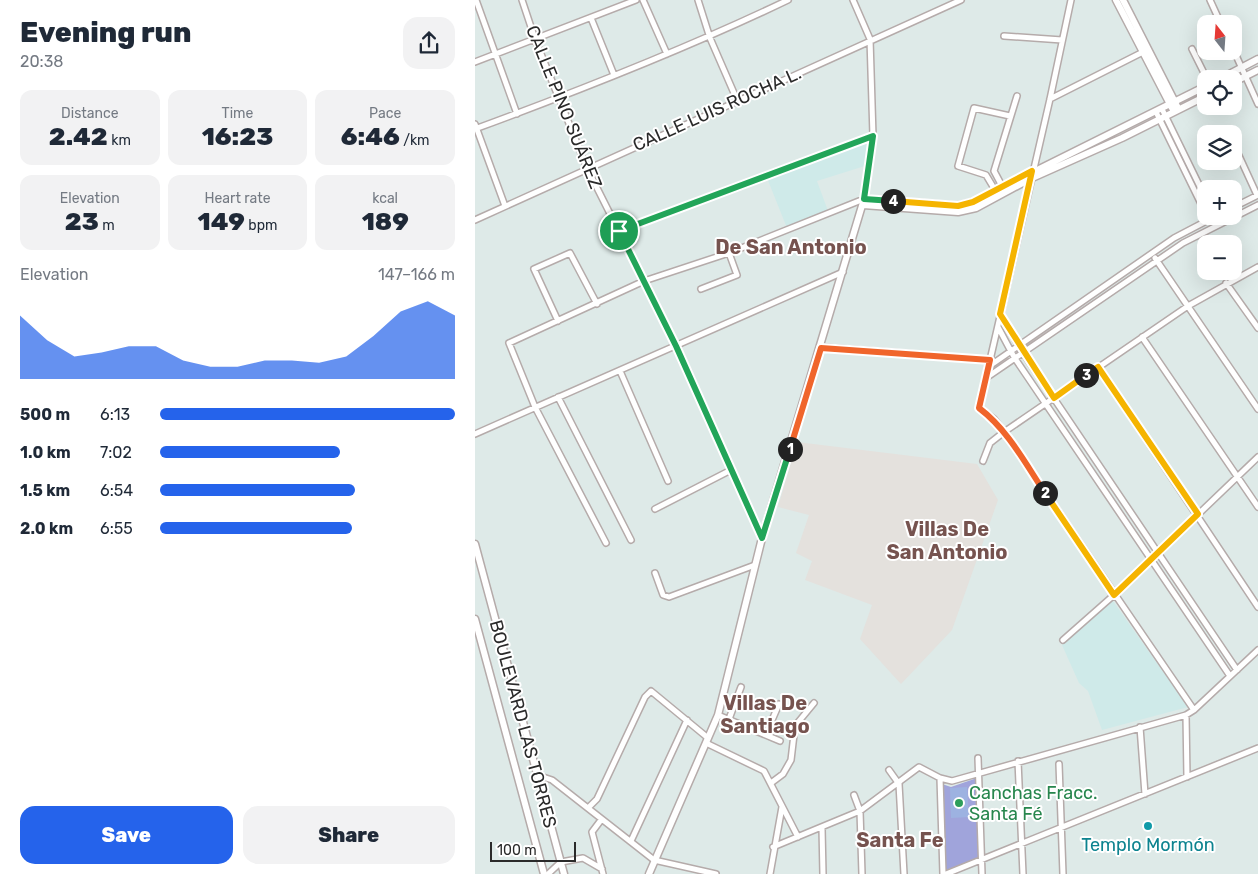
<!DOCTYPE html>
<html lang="en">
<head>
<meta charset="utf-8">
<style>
  :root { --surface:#fff; --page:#f2f2f3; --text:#1f2937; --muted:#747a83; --accent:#2563eb }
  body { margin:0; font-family:Rubik,sans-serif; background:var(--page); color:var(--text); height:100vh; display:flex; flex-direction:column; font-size:19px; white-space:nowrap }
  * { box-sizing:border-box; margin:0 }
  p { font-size:16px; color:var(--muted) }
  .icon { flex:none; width:28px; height:28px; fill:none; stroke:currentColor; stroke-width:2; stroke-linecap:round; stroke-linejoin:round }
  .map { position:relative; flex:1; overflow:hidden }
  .details { display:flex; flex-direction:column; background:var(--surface); width:475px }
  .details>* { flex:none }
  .needle { width:32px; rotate:343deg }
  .buttons { position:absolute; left:722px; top:15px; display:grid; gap:10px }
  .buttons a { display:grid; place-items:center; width:45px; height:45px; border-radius:10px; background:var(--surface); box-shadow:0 5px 20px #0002; font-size:25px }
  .scale { position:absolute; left:15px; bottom:12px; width:86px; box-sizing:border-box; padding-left:5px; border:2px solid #2a2a2a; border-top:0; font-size:14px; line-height:18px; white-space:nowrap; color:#2a2a2a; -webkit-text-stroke:4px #fff; paint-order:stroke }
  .pin { position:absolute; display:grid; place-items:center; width:42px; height:42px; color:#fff; margin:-21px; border:2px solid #fff; border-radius:50%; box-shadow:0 1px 5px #0007 }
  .km { position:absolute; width:25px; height:25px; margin:-12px; border-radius:50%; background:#222; color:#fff; font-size:14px; line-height:25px; text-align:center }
  .round { display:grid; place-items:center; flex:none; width:52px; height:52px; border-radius:15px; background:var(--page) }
  .overview { display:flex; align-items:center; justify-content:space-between; height:85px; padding:0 20px }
  h1 { font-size:28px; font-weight:800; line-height:38px }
  .metrics { display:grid; grid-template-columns:repeat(3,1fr); gap:8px; height:85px; padding:5px 20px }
  .metrics div { display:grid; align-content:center; border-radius:12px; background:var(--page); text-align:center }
  .metrics b { font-size:25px; font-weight:800 }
  .metrics small { font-size:14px; font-weight:400 }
  .metrics p { font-size:14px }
  .chart { height:140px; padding:10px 20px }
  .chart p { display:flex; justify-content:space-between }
  .chart svg { width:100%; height:90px; margin-top:5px; fill:var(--accent); opacity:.7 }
  .button { display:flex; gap:10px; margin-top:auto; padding:10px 20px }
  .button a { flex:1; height:58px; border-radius:15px; background:var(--accent); color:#fff; font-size:20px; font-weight:800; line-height:58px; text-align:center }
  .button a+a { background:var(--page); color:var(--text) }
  ul { padding:0 20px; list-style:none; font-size:16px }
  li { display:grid; grid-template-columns:80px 60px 1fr; align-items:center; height:38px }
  li i { height:12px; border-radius:6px; background:var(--accent) }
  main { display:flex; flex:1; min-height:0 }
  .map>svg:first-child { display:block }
</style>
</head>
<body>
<main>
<section class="details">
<div class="overview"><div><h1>Evening run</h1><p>20:38</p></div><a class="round"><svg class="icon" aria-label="share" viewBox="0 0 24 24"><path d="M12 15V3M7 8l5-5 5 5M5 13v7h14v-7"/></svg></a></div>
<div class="metrics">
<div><p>Distance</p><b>2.42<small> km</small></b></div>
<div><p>Time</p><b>16:23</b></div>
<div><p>Pace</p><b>6:46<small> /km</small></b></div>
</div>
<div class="metrics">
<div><p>Elevation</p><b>23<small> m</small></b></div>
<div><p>Heart rate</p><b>149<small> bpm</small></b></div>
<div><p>kcal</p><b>189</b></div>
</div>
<div class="chart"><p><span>Elevation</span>147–166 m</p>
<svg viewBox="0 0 160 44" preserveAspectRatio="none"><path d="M0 44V13L10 25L20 33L30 31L40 28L50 28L60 35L70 38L80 38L90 35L100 35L110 36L120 33L130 23L140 11L150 6L160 13V44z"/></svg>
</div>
<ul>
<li><b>500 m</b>6:13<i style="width:100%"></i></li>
<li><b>1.0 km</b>7:02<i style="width:61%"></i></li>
<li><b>1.5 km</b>6:54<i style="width:66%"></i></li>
<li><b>2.0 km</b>6:55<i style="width:65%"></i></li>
</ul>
<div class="button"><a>Save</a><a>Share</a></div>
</section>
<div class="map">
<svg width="783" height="874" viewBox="0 0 783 874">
  <rect width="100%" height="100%" fill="#deeae8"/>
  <path fill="#e4e1dd" d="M322,442L502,464L523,500L477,630L426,684L385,639L397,605L330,580L337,561L321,553L334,515L303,507Z"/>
  <path fill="#cfeae9" d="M394,141L393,165L342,181L353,211L312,228L292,178Z
    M638,601L713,707L627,730L613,691L604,683L587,645Z"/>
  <path fill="#a0a4db" d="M502,778L504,858L471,870L467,784L476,787Z"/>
  <path fill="#9db2e1" d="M492,787L494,817L476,818L475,788Z"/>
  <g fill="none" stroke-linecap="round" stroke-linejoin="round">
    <g stroke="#b5abaa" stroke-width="8">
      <path id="minor" d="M1,0L42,114
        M47,0L60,39L112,168L201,345L287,538
        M168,0L192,54
        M223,0L235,38L262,100
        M596,0L575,99L504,408L519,419L529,432L719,710
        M735,0L746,24
        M116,18L139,75
        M529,36L587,40
        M717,49L732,79
        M759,51L783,104
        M0,62L161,0
        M575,99L668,52
        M687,109L731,199
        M681,112L731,214
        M0,124L30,206
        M0,129C106,90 211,49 313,0
        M759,145L782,195
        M527,186L519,171L542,96
        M520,190L511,175L483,166L499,108L535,116
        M759,207L783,195
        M0,220L486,0
        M143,231L398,136
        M680,258L783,409
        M751,283L783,328
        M226,289L262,275L254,253
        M525,314L547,351L762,670
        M83,321L59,269L95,253L122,304
        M523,327L539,357L755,676
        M667,337L783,507
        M346,347L515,360
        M513,367L699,238L741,216
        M623,367L783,607
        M145,371L193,481
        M511,378L708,243L783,205
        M83,397L156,540
        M0,434L368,272
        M508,461L515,443L529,432L713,306L783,267
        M180,509L256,470
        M131,543L60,407L34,343L169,281L254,253L389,199L398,136L395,39L378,0
        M180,573L188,595L194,597L280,565
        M588,640L639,595L783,457
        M243,715L305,741
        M711,715L712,777
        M254,719L266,687
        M665,727L670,794
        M291,734L304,704
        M231,743L289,771L323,837
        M503,758L507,874
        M543,761L548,874
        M584,764L588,874
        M414,770L424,784
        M62,775L77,780L179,860L241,874
        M465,778L468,874
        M296,783L308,774L316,760L320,726L339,703
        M424,784L429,874
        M379,795L385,811L387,874
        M113,808L122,799L170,697L176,691L233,738
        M126,820L117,832L128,874
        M347,828L348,874
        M156,841L212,720
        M298,847L385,811L444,767L465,778L477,781L711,715L719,710L783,650
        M73,874L86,862L108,858L127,869
        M295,874L307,807
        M471,874L783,748"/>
    </g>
    <g stroke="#b5abaa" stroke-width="9">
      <path id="tertiary" d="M641,0L697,108
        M648,0L702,106
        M745,79L783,59
        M759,82L783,70
        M388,205L483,212L501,208L555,179L647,138L731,96
        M0,544L89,874
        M0,619L69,874
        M174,874L243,715L287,538L389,199L483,206L498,202L731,86"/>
    </g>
    <use href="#minor" stroke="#fff" stroke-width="5"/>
    <use href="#tertiary" stroke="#fff" stroke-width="6"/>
  </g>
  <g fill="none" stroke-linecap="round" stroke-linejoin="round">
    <g stroke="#fff" stroke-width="10">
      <path id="split-1" d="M144,231L201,346L287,538L315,449"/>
    </g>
    <g stroke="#fff" stroke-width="10">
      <path id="split-2" d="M315,449L346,348L515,360L504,408C533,430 550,463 570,493"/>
    </g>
    <g stroke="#fff" stroke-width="10">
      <path id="split-3" d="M570,493L639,595L723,514L623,367L611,375"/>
    </g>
    <g stroke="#fff" stroke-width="10">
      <path id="split-4" d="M418,201L483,206L498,202L557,171L525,314L579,398L611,375"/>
    </g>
    <g stroke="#fff" stroke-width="10">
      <path id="split-5" d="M144,231L398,136L389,199L418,201"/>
    </g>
    <use href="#split-1" stroke="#22a559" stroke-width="6"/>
    <use href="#split-2" stroke="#f0652b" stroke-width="6"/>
    <use href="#split-3" stroke="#f5b400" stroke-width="6"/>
    <use href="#split-4" stroke="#f5b400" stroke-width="6"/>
    <use href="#split-5" stroke="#22a559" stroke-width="6"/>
  </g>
  <circle fill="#2e9e5b" stroke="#fff" stroke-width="2" cx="484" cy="803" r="5"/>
  <circle fill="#0f9aa8" stroke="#fff" stroke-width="2" cx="673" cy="826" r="5"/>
  <g text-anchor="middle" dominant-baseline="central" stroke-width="4" stroke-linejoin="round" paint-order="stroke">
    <g font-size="18" fill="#2a2a2a" stroke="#fff">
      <text transform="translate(89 107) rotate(68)">CALLE PINO SUÁREZ</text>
      <text transform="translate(242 109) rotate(-24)">CALLE LUIS ROCHA L.</text>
      <text transform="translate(48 724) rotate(75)">BOULEVARD LAS TORRES</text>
    </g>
    <g font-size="18" fill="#27864d" stroke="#fff" text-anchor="start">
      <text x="494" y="793">Canchas Fracc.<tspan x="494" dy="21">Santa Fé</tspan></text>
    </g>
    <g font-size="18" fill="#0d838f" stroke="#fff">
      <text x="673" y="845">Templo Mormón</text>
    </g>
    <g font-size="20" font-weight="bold" fill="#76534f" stroke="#fff">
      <text x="316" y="247">De San Antonio</text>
      <text x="472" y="529">Villas De<tspan x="472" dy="23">San Antonio</tspan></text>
      <text x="290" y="703">Villas De<tspan x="290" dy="23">Santiago</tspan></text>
      <text x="425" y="840">Santa Fe</text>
    </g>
  </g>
</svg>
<div class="buttons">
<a><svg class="needle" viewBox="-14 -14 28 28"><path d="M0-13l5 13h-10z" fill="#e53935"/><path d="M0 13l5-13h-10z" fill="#747a83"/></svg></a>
<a><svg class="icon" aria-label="locate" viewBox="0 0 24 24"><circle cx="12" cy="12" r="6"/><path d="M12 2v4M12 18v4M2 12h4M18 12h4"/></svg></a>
<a><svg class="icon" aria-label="layers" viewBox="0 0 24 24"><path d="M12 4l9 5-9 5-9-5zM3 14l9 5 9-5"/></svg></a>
<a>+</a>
<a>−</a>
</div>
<div class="scale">100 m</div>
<div class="pin" style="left:144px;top:231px;background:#1e9e55"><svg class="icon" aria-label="arrive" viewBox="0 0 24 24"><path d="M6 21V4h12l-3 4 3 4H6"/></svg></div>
<b class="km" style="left:315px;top:449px">1</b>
<b class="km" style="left:570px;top:493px">2</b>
<b class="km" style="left:611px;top:375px">3</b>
<b class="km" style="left:418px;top:201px">4</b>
</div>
</main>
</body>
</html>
